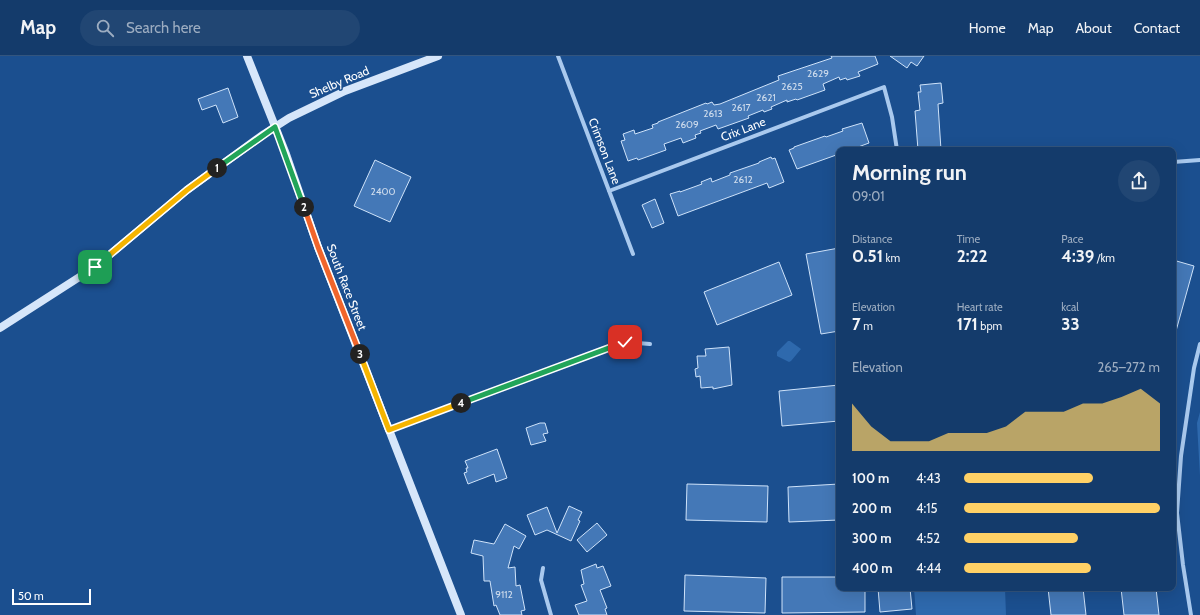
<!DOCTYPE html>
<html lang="en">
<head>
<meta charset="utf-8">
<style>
  :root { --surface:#143b6b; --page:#214673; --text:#f1f3f6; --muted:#9dadc1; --line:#33557e; --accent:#ffd166 }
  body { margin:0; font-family:Cabin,sans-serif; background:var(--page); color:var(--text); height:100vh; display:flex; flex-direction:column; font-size:15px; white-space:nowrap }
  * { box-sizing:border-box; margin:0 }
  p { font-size:13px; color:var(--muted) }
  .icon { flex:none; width:22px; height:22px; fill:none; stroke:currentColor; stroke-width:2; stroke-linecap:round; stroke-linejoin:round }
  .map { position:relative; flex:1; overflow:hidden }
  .details { position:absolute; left:836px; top:91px; width:340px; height:444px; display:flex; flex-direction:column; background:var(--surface); border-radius:8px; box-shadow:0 4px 16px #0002,0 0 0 1px var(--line) }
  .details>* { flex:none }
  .scale { position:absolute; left:12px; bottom:10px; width:79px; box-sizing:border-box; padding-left:4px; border:2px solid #fff; border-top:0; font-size:11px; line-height:14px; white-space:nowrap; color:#fff; -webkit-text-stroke:3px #1b4f8f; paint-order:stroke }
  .pin { position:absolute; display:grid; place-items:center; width:34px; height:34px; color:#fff; margin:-17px; border-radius:8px; box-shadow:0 2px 6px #0006 }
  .km { position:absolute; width:20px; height:20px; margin:-10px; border-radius:50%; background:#222; color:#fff; font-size:11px; line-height:20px; text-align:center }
  .round { display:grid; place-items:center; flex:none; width:42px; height:42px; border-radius:21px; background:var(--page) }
  .summary { display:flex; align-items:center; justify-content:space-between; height:68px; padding:0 16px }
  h1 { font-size:22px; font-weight:700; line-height:30px }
  .figures { display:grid; grid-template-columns:repeat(3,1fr); gap:6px; height:68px; padding:4px 16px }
  .figures div { display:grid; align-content:center }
  .figures b { font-size:17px; font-weight:700 }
  .figures small { font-size:11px; font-weight:400 }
  .figures p { font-size:11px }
  .chart { height:112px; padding:8px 16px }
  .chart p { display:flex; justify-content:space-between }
  .chart svg { width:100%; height:72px; margin-top:4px; fill:var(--accent); opacity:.7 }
  ul { padding:0 16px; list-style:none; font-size:13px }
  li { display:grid; grid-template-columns:64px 48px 1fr; align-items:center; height:30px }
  li i { height:10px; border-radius:5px; background:var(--accent) }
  header { display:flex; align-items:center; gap:24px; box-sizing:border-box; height:56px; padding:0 20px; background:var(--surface); border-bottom:1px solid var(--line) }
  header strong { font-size:19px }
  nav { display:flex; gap:22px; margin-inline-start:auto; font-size:14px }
  .search { width:280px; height:36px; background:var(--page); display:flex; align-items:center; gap:10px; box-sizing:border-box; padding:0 14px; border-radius:22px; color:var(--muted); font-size:15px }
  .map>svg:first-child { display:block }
</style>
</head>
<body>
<header>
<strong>Map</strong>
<div class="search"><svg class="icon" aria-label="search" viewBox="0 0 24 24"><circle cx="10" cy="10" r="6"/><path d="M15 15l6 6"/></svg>Search here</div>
<nav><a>Home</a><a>Map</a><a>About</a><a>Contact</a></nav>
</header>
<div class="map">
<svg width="1200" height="559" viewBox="0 0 1200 559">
  <rect width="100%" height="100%" fill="#1b4f8f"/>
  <path fill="#2e69ad" d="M788,285H790L801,293L791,305L789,306L777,300V296Z
    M1200,356V420L1197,367Z
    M914,532H1005L1006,559H916Z"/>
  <path fill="#4478b7" stroke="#cfe3fa" d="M831,0H875L878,8L858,16L860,20L847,24L846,22L840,24L839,21L823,28L825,34L797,44L796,43L787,46V44L771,51L772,53L764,56L763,54L748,60L749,62L718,73L716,69L700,75L701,77L695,79L696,82L683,87L681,82L664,88L666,94L638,104L637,102L628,105L621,85L625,84L623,78L634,74L635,78L653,72L652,69L658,67V66L706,47L707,48L712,46L714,49L720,48L779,24L778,20L832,2Z
    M890,0H924L917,10L911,6L907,12Z
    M941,27L943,47L938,48L941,94H918L915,55L920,54L918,36H921L920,29Z
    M228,32L238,61L223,67L216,49L202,54L198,43Z
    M862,67L869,87L850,94H839V98L797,113L789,94L794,92V91L825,80L826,81L843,75L842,73Z
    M771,101L772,103L775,102L784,126L769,132L767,127L678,160L670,138L680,135V136L702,128L701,126L711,122L712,126L730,119V117L759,107V106Z
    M375,104L411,121L390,166L354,150Z
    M655,143L664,167L652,172L642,149Z
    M839,192V275L821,278L806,198Z
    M1173,204L1194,210L1176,275H1173Z
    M779,206L792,239L717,269L704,236Z
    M729,291L732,329L713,333V331L701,332L700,320L696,321L695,313L698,312L697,300H706L705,293Z
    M839,329V365L782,370L779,335Z
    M540,367H545L548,377L543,378L546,385L531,389L526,372Z
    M497,393L507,422L496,426L494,418L468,428L464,417L467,416L466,412H468L465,405Z
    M687,428L768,430L767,466L686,464Z
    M839,428V464L789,466L788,431Z
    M569,450L582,456L578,464L580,465L571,485L547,474L535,479L527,459L547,451L557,477Z
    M597,467L607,479L587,496L577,484Z
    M505,468L526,480L519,493L514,490L508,512L515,511L516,530L520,529L525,554L521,555L522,559H500L496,549L494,550L490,525H484L483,500L471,497L474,484L494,488Z
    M596,508L597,512L603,510L611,530L600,534L607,552L605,553L607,559H579L575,549L587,545L581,529L584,528L581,514Z
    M685,519L766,522L765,557L684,555Z
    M782,521H839V532H865V556L782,557Z
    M878,532H910L912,553L880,556Z
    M1048,532H1083L1086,559H1051Z
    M1121,532H1156L1159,559H1124Z"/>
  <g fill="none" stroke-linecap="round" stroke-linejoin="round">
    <path stroke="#a9c9ee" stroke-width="4" d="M558,0L633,198
      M1173,106L1200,104
      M609,135L884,31L892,61L897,94
      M389,374L625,286L650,288
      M543,512L541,524L551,559
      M1191,559L1183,509L1177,457L1181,400L1194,312L1200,288"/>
    <path stroke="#d6e6fa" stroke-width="8" d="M247,0L286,98L318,191L461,559
      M0,272L95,211L187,134L264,78L289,62L345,35L438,0"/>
  </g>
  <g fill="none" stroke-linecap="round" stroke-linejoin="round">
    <g stroke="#fff" stroke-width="8">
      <path id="split-1" d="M95,211L187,134L217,112"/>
    </g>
    <g stroke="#fff" stroke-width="8">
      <path id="split-2" d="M217,112L275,71L304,151"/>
    </g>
    <g stroke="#fff" stroke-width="8">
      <path id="split-3" d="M304,151L318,191L360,298"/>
    </g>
    <g stroke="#fff" stroke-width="8">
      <path id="split-4" d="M360,298L389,374L461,347"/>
    </g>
    <g stroke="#fff" stroke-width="8">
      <path id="split-5" d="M461,347L625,286"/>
    </g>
    <use href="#split-1" stroke="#f5b400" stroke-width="5"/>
    <use href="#split-2" stroke="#22a559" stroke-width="5"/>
    <use href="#split-3" stroke="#f0652b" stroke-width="5"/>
    <use href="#split-4" stroke="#f5b400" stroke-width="5"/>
    <use href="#split-5" stroke="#22a559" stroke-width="5"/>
  </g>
  <g text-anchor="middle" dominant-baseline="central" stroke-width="3" stroke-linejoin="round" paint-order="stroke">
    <g font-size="10" fill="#d0dded">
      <text x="818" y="17">2629</text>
      <text x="792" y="30">2625</text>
      <text x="766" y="41">2621</text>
      <text x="741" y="51">2617</text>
      <text x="713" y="57">2613</text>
      <text x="687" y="68">2609</text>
      <text x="743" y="123">2612</text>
      <text x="383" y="135">2400</text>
      <text x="504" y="538">9112</text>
    </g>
    <g font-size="12" fill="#fff" stroke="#1b4f8f">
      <text transform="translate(339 26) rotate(-23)">Shelby Road</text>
      <text transform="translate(743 73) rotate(-21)">Crix Lane</text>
      <text transform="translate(605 95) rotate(69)">Crimson Lane</text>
      <text transform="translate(347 231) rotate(69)">South Race Street</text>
    </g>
  </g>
</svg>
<div class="scale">50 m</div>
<div class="pin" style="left:95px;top:211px;background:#1e9e55"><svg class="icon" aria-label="arrive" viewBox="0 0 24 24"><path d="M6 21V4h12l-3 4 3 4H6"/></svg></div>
<div class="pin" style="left:625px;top:286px;background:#d93025"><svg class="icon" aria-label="check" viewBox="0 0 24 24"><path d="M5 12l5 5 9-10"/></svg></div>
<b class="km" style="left:217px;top:112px">1</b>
<b class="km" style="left:304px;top:151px">2</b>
<b class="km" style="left:360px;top:298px">3</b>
<b class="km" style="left:461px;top:347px">4</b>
<section class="details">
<div class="summary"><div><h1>Morning run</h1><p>09:01</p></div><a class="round"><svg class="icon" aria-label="share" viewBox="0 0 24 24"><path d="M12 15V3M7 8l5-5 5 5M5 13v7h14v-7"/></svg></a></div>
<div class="figures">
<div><p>Distance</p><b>0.51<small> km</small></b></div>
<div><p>Time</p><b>2:22</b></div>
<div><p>Pace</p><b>4:39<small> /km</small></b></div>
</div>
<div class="figures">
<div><p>Elevation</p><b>7<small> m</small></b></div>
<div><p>Heart rate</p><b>171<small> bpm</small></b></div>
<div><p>kcal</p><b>33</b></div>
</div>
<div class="chart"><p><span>Elevation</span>265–272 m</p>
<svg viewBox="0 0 160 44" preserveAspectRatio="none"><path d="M0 44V15L10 29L20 38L30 38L40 38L50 33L60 33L70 33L80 29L90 20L100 20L110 20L120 15L130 15L140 11L150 6L160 15V44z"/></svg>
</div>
<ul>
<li><b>100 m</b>4:43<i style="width:66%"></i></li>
<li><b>200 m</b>4:15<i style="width:100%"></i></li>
<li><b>300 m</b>4:52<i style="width:58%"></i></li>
<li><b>400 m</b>4:44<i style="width:65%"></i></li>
</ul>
</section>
</div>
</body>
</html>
